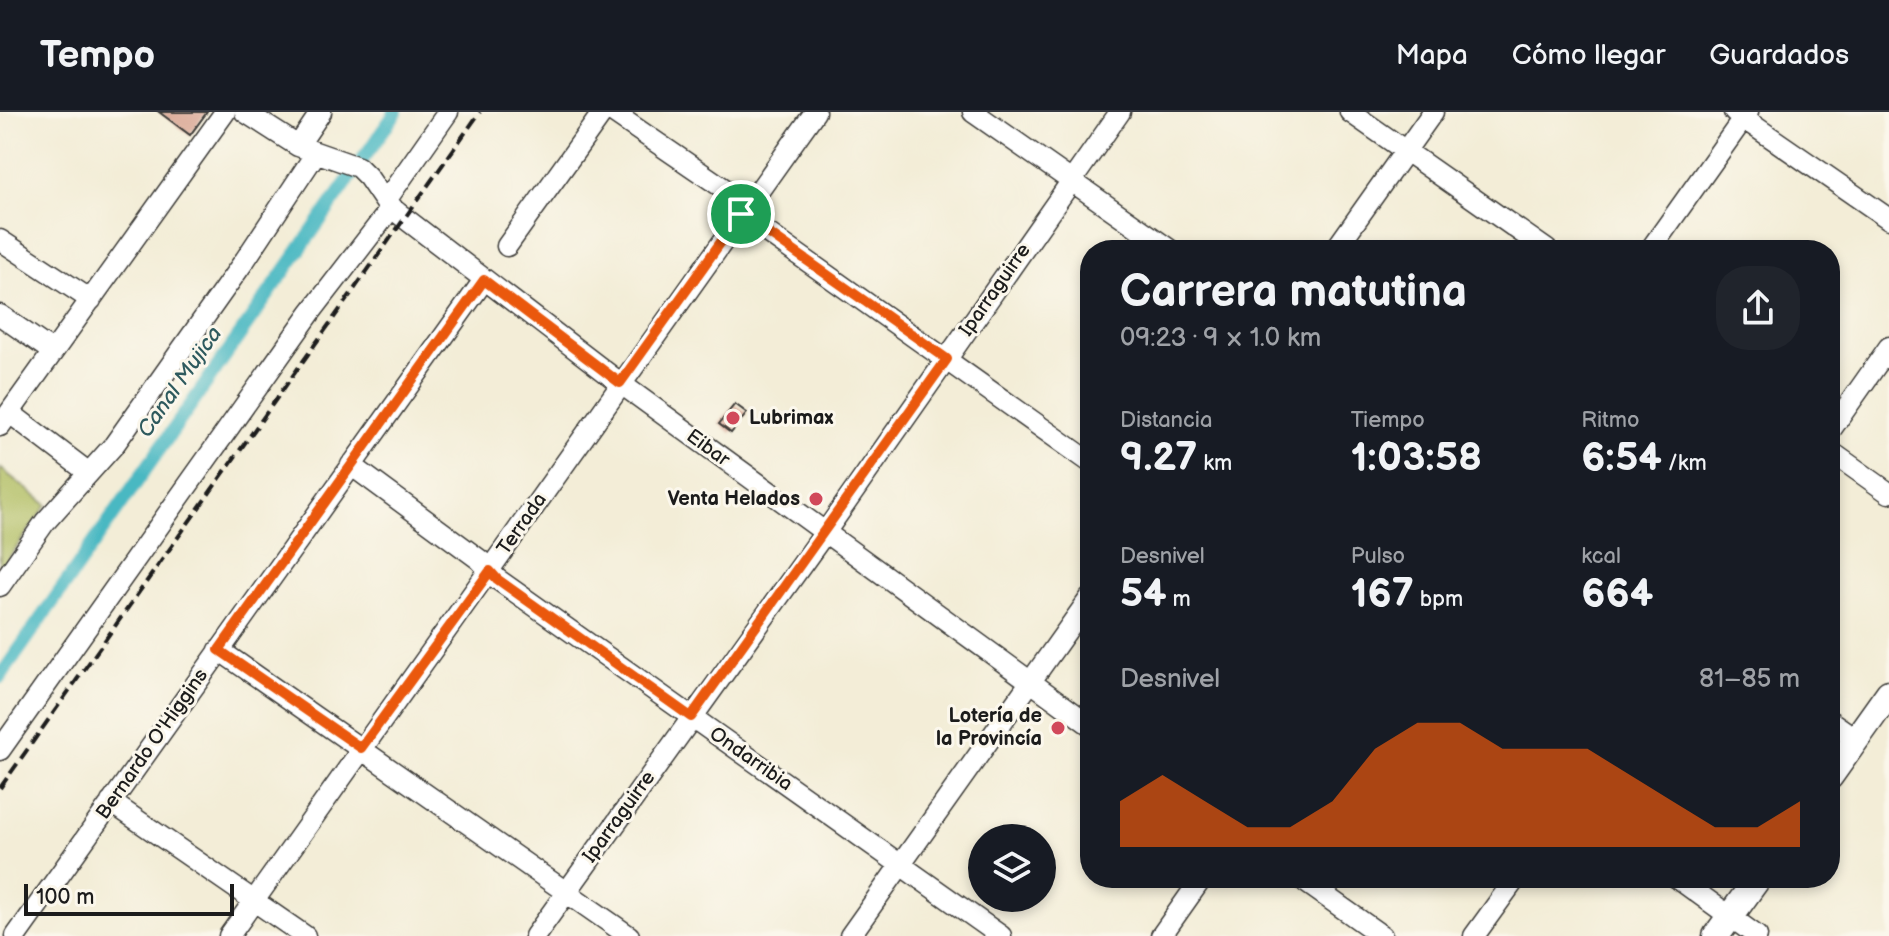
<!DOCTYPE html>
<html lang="es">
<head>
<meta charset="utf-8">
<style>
  :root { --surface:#171b24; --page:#20242c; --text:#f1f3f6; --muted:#9ea1a6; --line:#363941; --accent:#ea580c }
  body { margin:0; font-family:"Balsamiq Sans",sans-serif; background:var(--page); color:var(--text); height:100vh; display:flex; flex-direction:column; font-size:30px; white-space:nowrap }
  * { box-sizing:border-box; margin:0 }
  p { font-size:26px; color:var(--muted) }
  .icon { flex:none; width:44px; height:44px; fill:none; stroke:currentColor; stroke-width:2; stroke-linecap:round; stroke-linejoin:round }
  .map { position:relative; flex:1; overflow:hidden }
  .side { position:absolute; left:1080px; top:128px; width:760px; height:648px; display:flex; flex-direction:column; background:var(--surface); border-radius:32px; box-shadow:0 4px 12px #0003 }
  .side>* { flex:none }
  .tools { position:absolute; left:968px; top:712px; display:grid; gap:16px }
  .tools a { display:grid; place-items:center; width:88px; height:88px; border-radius:50%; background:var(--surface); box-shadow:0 4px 12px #0003; font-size:40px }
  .scale { position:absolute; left:24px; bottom:20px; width:210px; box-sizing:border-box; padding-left:8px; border:4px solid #1c1c1c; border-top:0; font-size:22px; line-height:28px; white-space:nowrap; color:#1c1c1c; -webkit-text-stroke:6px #fbf7ec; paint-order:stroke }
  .pin { position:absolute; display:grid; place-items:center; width:68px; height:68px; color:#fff; margin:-34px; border:4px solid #fff; border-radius:50%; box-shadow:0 2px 8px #0007 }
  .round { display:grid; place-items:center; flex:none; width:84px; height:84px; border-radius:32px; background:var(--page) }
  .head { display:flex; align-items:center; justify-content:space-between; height:136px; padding:0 40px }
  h1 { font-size:44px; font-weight:800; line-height:60px }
  .figures { display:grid; grid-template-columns:repeat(3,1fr); gap:12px; height:136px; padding:8px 40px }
  .figures div { display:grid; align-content:center }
  .figures b { font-size:40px; font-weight:800 }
  .figures small { font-size:22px; font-weight:400 }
  .figures p { font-size:22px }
  .chart { height:224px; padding:16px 40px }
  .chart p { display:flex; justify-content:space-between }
  .chart svg { width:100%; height:144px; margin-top:8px; fill:var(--accent); opacity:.7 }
  header { display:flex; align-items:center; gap:48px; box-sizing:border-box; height:112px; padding:0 40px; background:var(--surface); border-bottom:2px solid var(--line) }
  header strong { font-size:38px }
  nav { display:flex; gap:44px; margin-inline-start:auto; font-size:28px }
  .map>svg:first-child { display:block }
</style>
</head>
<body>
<header>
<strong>Tempo</strong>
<nav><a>Mapa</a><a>Cómo llegar</a><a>Guardados</a></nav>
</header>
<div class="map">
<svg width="1889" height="824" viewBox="0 0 1889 824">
  <rect width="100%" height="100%" fill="#fbf7ec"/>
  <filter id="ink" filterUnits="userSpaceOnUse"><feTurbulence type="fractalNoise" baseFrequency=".0125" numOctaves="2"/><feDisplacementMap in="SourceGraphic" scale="16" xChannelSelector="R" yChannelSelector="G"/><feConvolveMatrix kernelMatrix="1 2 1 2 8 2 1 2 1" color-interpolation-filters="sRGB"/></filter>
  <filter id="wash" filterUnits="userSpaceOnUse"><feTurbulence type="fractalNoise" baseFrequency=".006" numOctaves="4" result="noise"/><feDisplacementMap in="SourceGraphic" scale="32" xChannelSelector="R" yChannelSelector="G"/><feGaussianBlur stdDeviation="1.8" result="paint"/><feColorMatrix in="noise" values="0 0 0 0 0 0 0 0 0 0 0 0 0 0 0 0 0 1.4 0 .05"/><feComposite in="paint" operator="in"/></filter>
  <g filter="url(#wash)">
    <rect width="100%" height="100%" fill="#f3edd7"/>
    <path fill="#afbc5e" stroke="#666c3d" stroke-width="2" d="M0,356L47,393L0,458Z"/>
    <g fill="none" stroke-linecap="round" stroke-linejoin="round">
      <path stroke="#4ab8c2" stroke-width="14" d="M0,565L396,0"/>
    </g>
    <g id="blocks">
      <path fill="#d29581" d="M159,0H207L190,23Z
        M735,292L747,301L731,321L719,312Z"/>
    </g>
  </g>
  <g filter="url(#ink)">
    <use href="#blocks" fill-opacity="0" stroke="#3c3b38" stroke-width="2"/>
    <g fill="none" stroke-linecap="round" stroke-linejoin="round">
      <g stroke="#3c3b38" stroke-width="23">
        <path id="minor" d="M245,0L298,34L358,55L368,65L385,90L398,101L620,271L1090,613
          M612,0L748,93
          M973,0L1170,138
          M1350,0L1547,138
          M1734,0L1889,107
          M298,34L321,0
          M385,90L448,0
          M741,102L1090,350
          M0,128L91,188
          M507,134L603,0
          M1335,138L1433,0
          M1650,138L1748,0
          M0,203L53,240
          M10,301L89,361
          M0,314L225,0
          M1830,319L1889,235
          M1830,339L1889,381
          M351,353L480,448L497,467L1001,824
          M0,474L45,410L114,333L245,148L316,41
          M219,538L629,824
          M1830,609L1856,627
          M0,638L311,200L392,95
          M111,690L305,824
          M1300,766L1382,824
          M1677,766L1757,824
          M16,824L484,168
          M229,824L815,0
          M535,824L824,422L1120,0
          M850,824L1090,486
          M1161,824L1202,766
          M1474,824L1516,766"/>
      </g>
      <g stroke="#3c3b38" stroke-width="29">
        <path id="major" d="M1830,664L1889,581
          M1716,824L1758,766"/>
      </g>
      <use href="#minor" stroke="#fff" stroke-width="20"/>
      <use href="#major" stroke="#fff" stroke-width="26"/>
      <path stroke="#1c1c1c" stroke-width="4" stroke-dasharray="12 6" stroke-linecap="butt" d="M0,676L480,0"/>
    </g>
  </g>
  <g fill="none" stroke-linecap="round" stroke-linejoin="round" filter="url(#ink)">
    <g stroke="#fff" stroke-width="16">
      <path id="route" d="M741,102L947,247L691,605L497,467L490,459L361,636L219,538L484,168L620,271Z"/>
    </g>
    <use href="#route" stroke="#ea580c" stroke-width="10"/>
  </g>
  <g fill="#d1495b" stroke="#fbf7ec" stroke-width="3">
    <circle cx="733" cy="306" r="8"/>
    <circle cx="816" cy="387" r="8"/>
    <circle cx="1058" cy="616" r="8"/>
  </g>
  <g text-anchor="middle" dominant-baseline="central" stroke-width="6" stroke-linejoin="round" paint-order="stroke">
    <g font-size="20" fill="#1c1c1c" stroke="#fbf7ec">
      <text transform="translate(995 178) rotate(-55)">Iparraguirre</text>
      <text transform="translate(708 336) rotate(36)">Eibar</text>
      <text transform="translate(522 412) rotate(-55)">Terrada</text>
      <text transform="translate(152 632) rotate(-55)">Bernardo O'Higgins</text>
      <text transform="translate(751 647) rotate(35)">Ondarribia</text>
      <text transform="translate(619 705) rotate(-54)">Iparraguirre</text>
    </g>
    <g font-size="20" font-weight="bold" fill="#1c1c1c" stroke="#fbf7ec" text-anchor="end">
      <text x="749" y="306" text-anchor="start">Lubrimax</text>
      <text x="800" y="387">Venta Helados</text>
      <text x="1042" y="604">Lotería de<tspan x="1042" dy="23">la Provincía</tspan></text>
    </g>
    <g font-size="22" font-style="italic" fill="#2e5a5e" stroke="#fbf7ec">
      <text transform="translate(180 270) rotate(-55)">Canal Mujica</text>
    </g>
  </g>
</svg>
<div class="tools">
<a><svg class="icon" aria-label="layers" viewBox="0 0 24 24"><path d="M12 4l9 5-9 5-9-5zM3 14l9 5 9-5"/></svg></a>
</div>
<div class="scale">100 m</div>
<div class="pin" style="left:741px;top:102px;background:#1e9e55"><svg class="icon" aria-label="arrive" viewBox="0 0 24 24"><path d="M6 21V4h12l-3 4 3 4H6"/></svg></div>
<section class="side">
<div class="head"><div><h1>Carrera matutina</h1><p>09:23 · 9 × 1.0 km</p></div><a class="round"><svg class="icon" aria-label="share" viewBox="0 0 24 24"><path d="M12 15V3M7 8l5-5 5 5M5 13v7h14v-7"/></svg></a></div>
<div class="figures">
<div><p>Distancia</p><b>9.27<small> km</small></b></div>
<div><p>Tiempo</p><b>1:03:58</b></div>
<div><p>Ritmo</p><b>6:54<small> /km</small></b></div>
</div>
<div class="figures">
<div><p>Desnivel</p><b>54<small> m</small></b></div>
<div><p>Pulso</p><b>167<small> bpm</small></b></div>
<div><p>kcal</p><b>664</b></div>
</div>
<div class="chart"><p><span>Desnivel</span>81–85 m</p>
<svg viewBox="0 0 160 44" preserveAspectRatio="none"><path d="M0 44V30L10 22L20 30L30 38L40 38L50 30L60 14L70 6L80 6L90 14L100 14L110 14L120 22L130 30L140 38L150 38L160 30V44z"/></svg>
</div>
</section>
</div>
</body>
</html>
